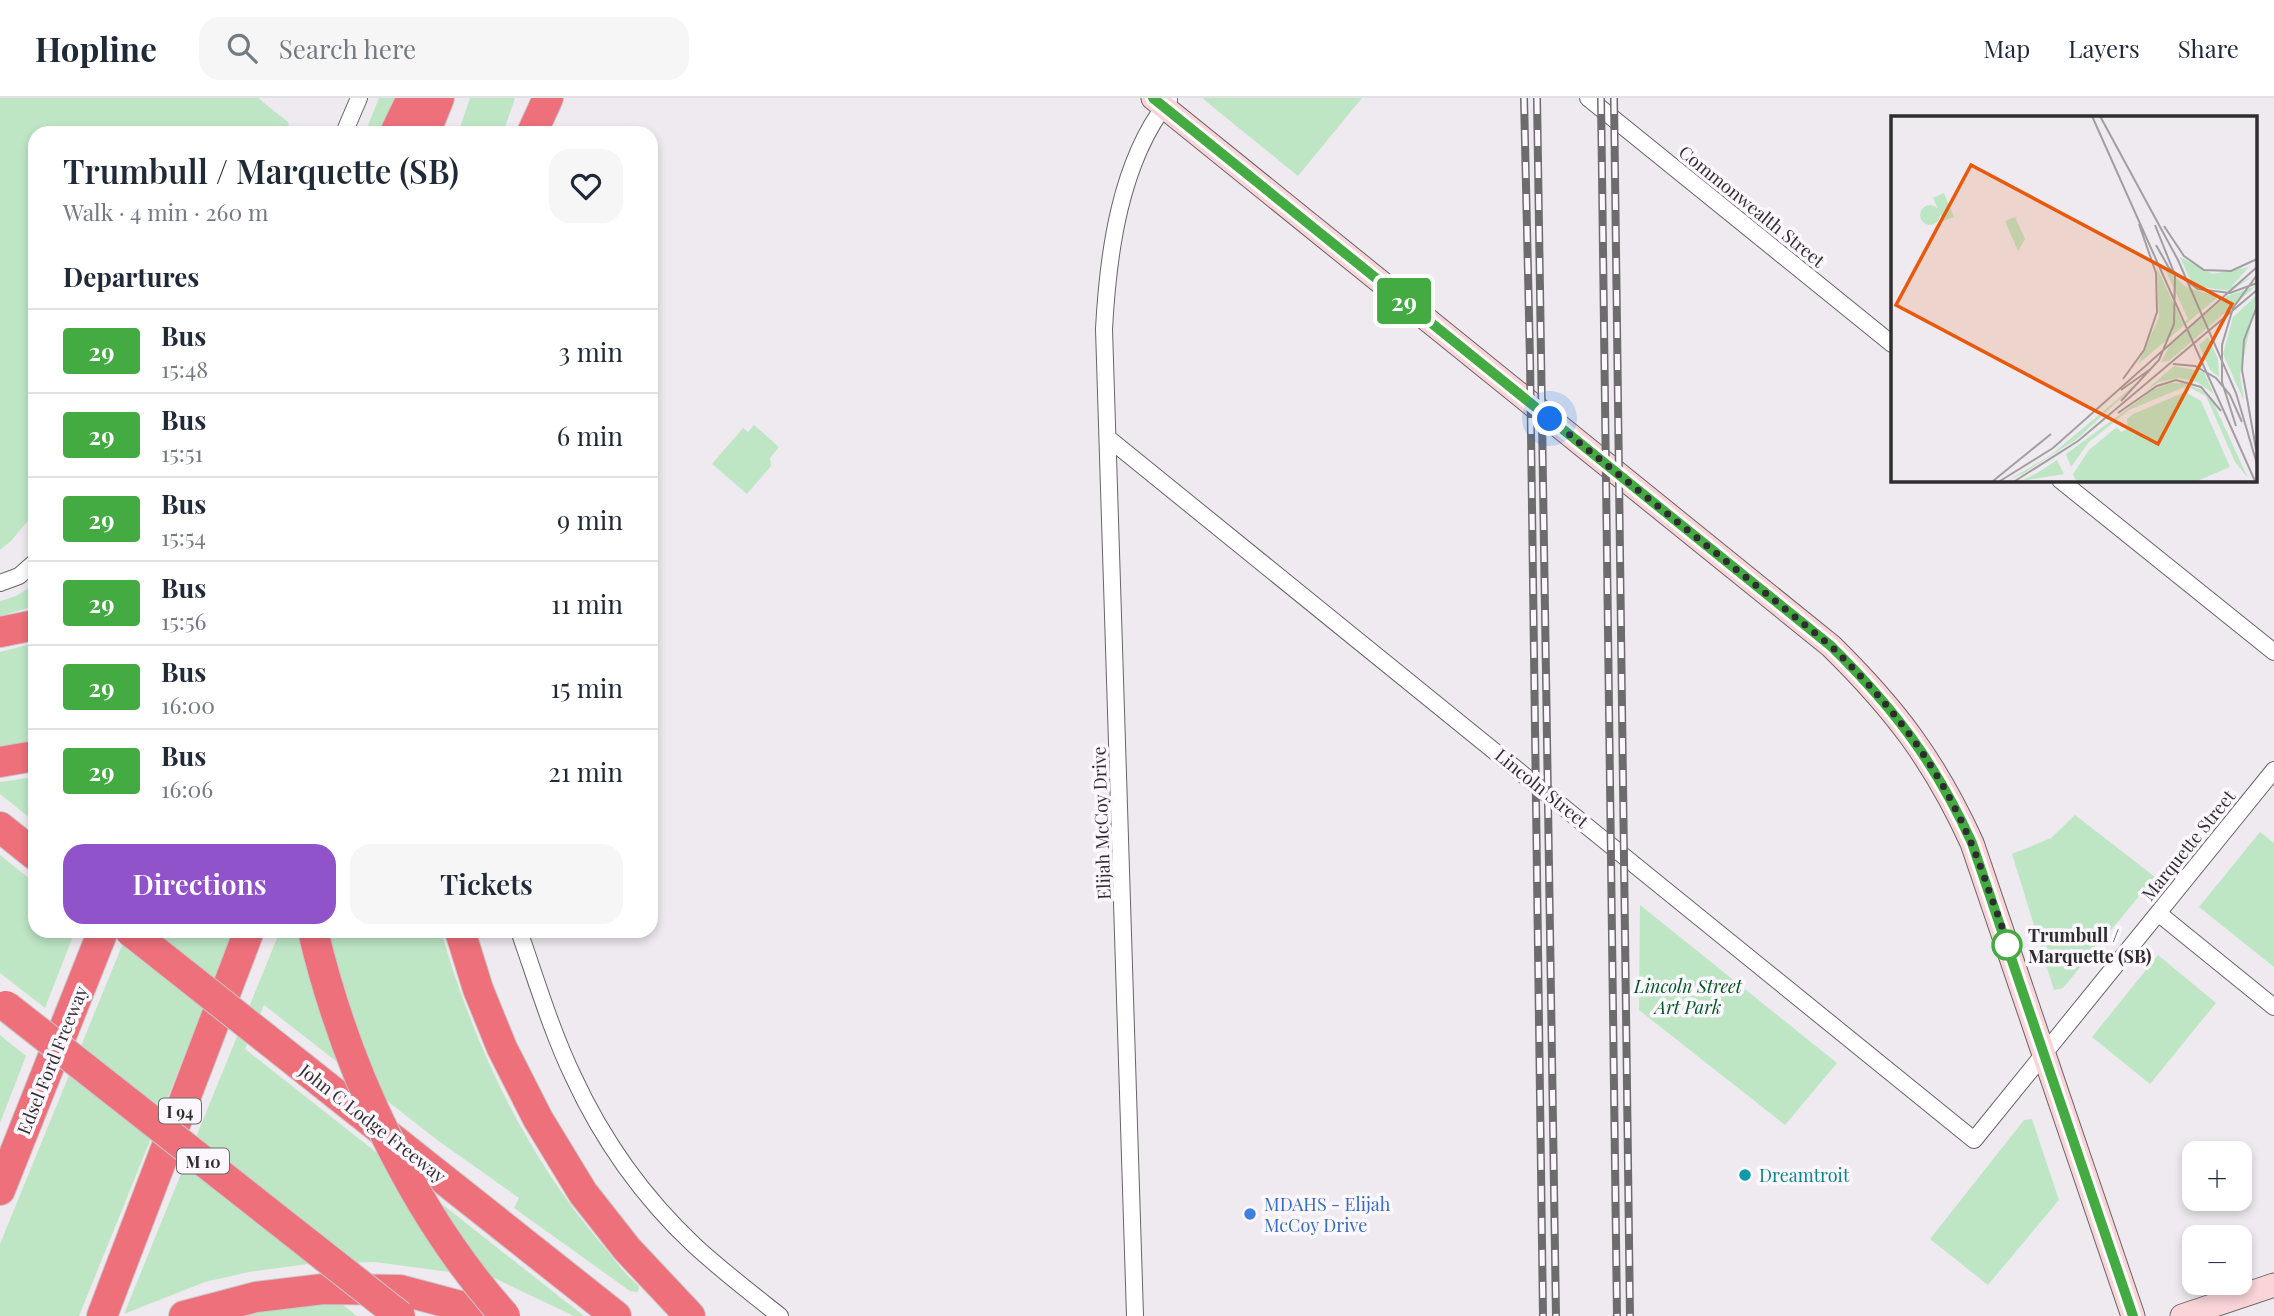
<!DOCTYPE html>
<meta charset="utf-8">
<style>
body{margin:0;font-family:"Playfair Display",serif;background:#f6f6f7;color:#1f2937;height:100vh;display:flex;flex-direction:column;font-size:26px;white-space:nowrap}
*{box-sizing:border-box;margin:0}
p{font-size:23px;color:#747a83}
.icon{flex:none;width:38px;height:38px;fill:none;stroke:currentColor;stroke-width:2;stroke-linecap:round;stroke-linejoin:round}
.map{position:relative;flex:1;overflow:hidden}
.sheet{position:absolute;left:28px;top:28px;width:630px;height:812px;display:flex;flex-direction:column;background:#fff;border-radius:21px;box-shadow:0 4px 10px #0003}
.sheet>*{flex:none}
.badge{padding:0 14px;border-radius:5px;font-size:24px;line-height:46px}
.tools{position:absolute;left:2182px;top:1043px;display:grid;gap:14px}
.tools a{display:grid;place-items:center;width:70px;height:70px;border-radius:14px;background:#fff;box-shadow:0 4px 10px #0003;font-size:35px}
.you{position:absolute;width:35px;height:35px;margin:-18px;border:5px solid #fff;border-radius:50%;background:#1a73e8;box-shadow:0 0 0 10px #1a73e833}
.map>.badge{position:absolute;translate:-50% -50%;box-shadow:0 0 0 4px #fff}
h2{padding:0 35px;font-size:26px;line-height:63px}
.round{display:grid;place-items:center;flex:none;width:74px;height:74px;border-radius:21px;background:#f6f6f7}
.summary{display:flex;align-items:center;justify-content:space-between;height:119px;padding:0 35px}
h1{font-size:33px;font-weight:600;line-height:52px}
.action{display:flex;gap:14px;margin-top:auto;padding:14px 35px}
.action a{flex:1;height:80px;border-radius:21px;background:#9153ca;color:#fff;font-size:28px;font-weight:600;line-height:80px;text-align:center}
.action a+a{background:#f6f6f7;color:#1f2937}
ul{padding:0;list-style:none}
li{display:flex;align-items:center;gap:21px;height:84px;padding:0 35px;border-top:2px solid #e0e1e3}
li div{flex:1}
li b{display:block;font-size:26px}
li em{font-style:normal}
li .badge{min-width:77px;font-weight:700;text-align:center}
header{display:flex;align-items:center;gap:42px;box-sizing:border-box;height:98px;padding:0 35px;background:#fff;border-bottom:2px solid #e0e1e3}
header strong{font-size:33px}
nav{display:flex;gap:38px;margin-inline-start:auto;font-size:24px}
.search{width:490px;height:63px;background:#f6f6f7;display:flex;align-items:center;gap:18px;box-sizing:border-box;padding:0 24px;border-radius:21px;color:#747a83;font-size:26px}
.map>svg:first-child{display:block}
.green{fill:#bee6c5}
.lines{fill:none;stroke-linecap:round;stroke-linejoin:round}
.street-casing{stroke:#686469;stroke-width:18}
.secondary-casing{stroke:#686469;stroke-width:25}
.highway-casing{stroke:#c9c8c9;stroke-width:32}
.street{stroke:#fff;stroke-width:16}
.secondary{stroke:#fad4d7;stroke-width:23}
.highway{stroke:#ed707b;stroke-width:30}
.rail-casing{stroke:#6d6b6e;stroke-width:8}
.rail{stroke:#fbf7fc;stroke-width:5;stroke-dasharray:16;stroke-linecap:butt}
.highway-bridge-casing{stroke:#c9c8c9;stroke-width:32;stroke-linecap:butt}
.highway-bridge{stroke:#ed707b;stroke-width:30}
.line-casing{stroke:#fff;stroke-width:16}
.line{stroke:#44aa42;stroke-width:10}
.walk{stroke:#2f2d2f;stroke-width:7;stroke-dasharray:0 12.6}
.stop-dot{fill:#fff;stroke:#44aa42;stroke-width:3.5}
.culture-dot{fill:#0f9aa8;stroke:#fbf7fc;stroke-width:2.5}
.shop-dot{fill:#3f7fe0;stroke:#fbf7fc;stroke-width:2.5}
.labels{text-anchor:middle;dominant-baseline:central;stroke-width:7;stroke-linejoin:round;paint-order:stroke}
.shield{fill:#fbf7fc;stroke:#6c6a6c;stroke-width:2}
.shield-label{font-size:16px;font-weight:bold;fill:#2f2d2f}
.street-label{font-size:18px;fill:#2f2d2f;stroke:#fbf7fc}
.stop-label{font-size:18px;font-weight:bold;fill:#2f2d2f;stroke:#fbf7fc;text-anchor:start}
.park-label{font-size:18px;font-style:italic;fill:#005725;stroke:#fbf7fc}
.culture-label{font-size:18px;fill:#0d838f;stroke:#fbf7fc;text-anchor:start}
.shop-label{font-size:18px;fill:#366cbe;stroke:#fbf7fc;text-anchor:start}
.inset-road{fill:none;stroke:#a29ea2;stroke-width:2}
.view{fill:#e8590c;fill-opacity:0.15;stroke:#e8590c;stroke-width:3.5}
.inset-edge{fill:none;stroke:#2f2d2f;stroke-width:3.5}
</style>
<header>
<strong>Hopline</strong>
<div class="search"><svg class="icon" aria-label="search" viewBox="0 0 24 24"><circle cx="10" cy="10" r="6"/><path d="M15 15l6 6"/></svg>Search here</div>
<nav><a>Map</a><a>Layers</a><a>Share</a></nav>
</header>
<div class="map">
<svg width="2274" height="1218" viewBox="0 0 2274 1218">
<rect width="100%" height="100%" fill="#eeeaef"/>
<path class="green" d="M0 0H258L288 24 290 35H35V414L12 442 0 452Z
M379 0H397L380 35H365Z
M470 0H515L503 35H458Z
M1202 0H1362L1298 78Z
M754 327 779 349 770 360 771 368 747 396 712 366 743 330 748 334Z
M35 486V508L0 518V503L16 498Z
M35 545V644L0 648V554Z
M35 679V724L0 696V684Z
M2075 717 2155 779 2063 890 2054 892 2012 756 2051 740Z
M2260 734 2274 745V869L2199 809Z
M0 757 35 785V833H75L45 910 0 875Z
M1640 807 1837 965 1785 1027 1639 912Z
M128 833H235L79 1218H0V1146Z
M280 833H441C473 945 524 1054 599 1143 612 1158 623 1175 638 1187L639 1191 637 1194 630 1193 514 1110 519 1100 440 1044 264 907 245 951 584 1218H574L494 1180 375 1164 308 1166 249 1174 205 1184 124 1216Z
M2158 857 2216 905 2150 986 2092 939Z
M0 937 26 958 0 1025Z
M2032 1021 2059 1102 1988 1187 1930 1141 2024 1022Z
M333 1199 357 1218H218Z"/>
<g class="lines">
<g class="street-casing">
<path id="street" d="M1588 0 1892 246
M344 35 359 0
M1108 340 1974 1042 2274 672
M2060 382 2274 554
M0 485 19 478 35 464
M2158 815 2274 909
M519 833C536 881 551 932 573 978 602 1041 644 1100 694 1147 721 1172 751 1195 780 1218
M1135 1218 1104 231C1108 155 1120 63 1169 2"/>
</g>
<g class="secondary-casing">
<path id="secondary" d="M1153 0 1831 548C1895 611 1934 662 1972 745L2133 1218
M2182 1218 2274 1187"/>
</g>
<g class="highway-casing">
<path id="highway" d="M395 35 412 0
M425 35 439 0
M532 35 548 0
M0 534 35 527
M0 664 35 658
M0 729 35 757
M460 833 478 891 502 950 538 1021 583 1095 627 1151 690 1218
M264 939 616 1218
M0 1092 103 833
M102 1218 249 833
M184 1218 256 1199 323 1191 400 1192 498 1218"/>
</g>
<use href="#street" class="street"/>
<use href="#secondary" class="secondary"/>
<use href="#highway" class="highway"/>
<g class="rail-casing">
<path id="rail" d="M1524 0 1530 262 1543 1218
M1537 0 1556 1218
M1601 0 1617 1218
M1614 0 1630 1218"/>
</g>
<use href="#rail" class="rail"/>
<g class="highway-bridge-casing">
<path id="highway-bridge" d="M130 833 264 939
M313 833C345 969 411 1113 505 1218
M6 908 400 1218"/>
</g>
<use href="#highway-bridge" class="highway-bridge"/>
</g>
<g class="lines">
<g class="line-casing">
<path id="line" d="M1153 0 1831 548C1893 609 1935 664 1972 745L2133 1218"/>
</g>
<use href="#line" class="line"/>
<path class="walk" d="M1550 321 1831 548C1907 622 1956 692 1989 793 1995 810 2005 834 2007 847"/>
</g>
<circle class="stop-dot" cx="2007" cy="847" r="14"/>
<circle class="culture-dot" cx="1745" cy="1077" r="7"/>
<circle class="shop-dot" cx="1250" cy="1116" r="7"/>
<g class="labels">
<g class="shield">
<rect x="159" y="1000.5" width="42" height="25" rx="5"/>
<rect x="177" y="1050.5" width="52" height="25" rx="5"/>
</g>
<g class="shield-label">
<text x="180" y="1013">I 94</text>
<text x="203" y="1063">M 10</text>
</g>
<g class="street-label">
<text transform="translate(1752 108) rotate(39)">Commonwealth Street</text>
<text transform="translate(1542 690) rotate(39)">Lincoln Street</text>
<text transform="translate(1101 725) rotate(-92)">Elijah McCoy Drive</text>
<text transform="translate(2188 747) rotate(-51)">Marquette Street</text>
<text transform="translate(52 962) rotate(-68)">Edsel Ford Freeway</text>
<text transform="translate(373 1025) rotate(38)">John C Lodge Freeway</text>
</g>
<g class="stop-label">
<text x="2028" y="837">Trumbull /<tspan x="2028" dy="21">Marquette (SB)</tspan></text>
</g>
<g class="park-label">
<text x="1688" y="888">Lincoln Street<tspan x="1688" dy="21">Art Park</tspan></text>
</g>
<g class="culture-label">
<text x="1759" y="1077">Dreamtroit</text>
</g>
<g class="shop-label">
<text x="1264" y="1106">MDAHS - Elijah<tspan x="1264" dy="21">McCoy Drive</tspan></text>
</g>
</g>
<g transform="translate(1891 18)">
<rect width="366" height="366" fill="#eeeaef"/>
<path d="M53 77 63 101 52 105 42 82ZM29 99a10 10 0 1 1 20 0a10 10 0 1 1-20 0ZM124 101 134 123 127 135 114 105ZM289 141 322 158 358 151 340 171 362 160 340 175 302 170ZM273 151 295 171 327 181 247 248 268 201 266 152 292 207 297 203ZM365 170 278 245 270 246 280 227 336 180ZM366 179 349 259 353 285 332 238 342 201ZM317 221 327 243 328 261 319 254 308 229ZM283 250 313 256 323 278 306 266 288 262 268 266 254 275ZM253 261 186 323 133 357 116 365 160 339ZM279 267H291L309 273 323 288 357 362 344 346 315 280 296 270 238 294 198 326 180 351 175 338 262 274ZM294 276 310 285 339 351 306 365H185L182 358 198 334 226 311 230 316 237 313 236 303 242 298ZM166 344 173 358 130 365 148 356Z" fill="#bee6c5"/>
<path class="inset-road" d="M201 0 364 365M209 0 287 144 345 277 366 348M273 110 293 140 313 154 340 155 366 143M265 129 278 152 307 173 339 177 366 167M282 248 304 250 325 262 339 279 351 306M232 263 253 234 266 196 265 157 248 108M230 274 261 252M230 285 268 244 283 208 284 159 264 109M227 297 266 270 285 264 310 271 330 295M345 310 331 266V229L342 192 366 159M365 333 351 254 353 224 366 190M102 365 160 318M109 365 162 332 366 151M124 365 187 325 366 174"/>
<path class="view" d="M80 49 341 188 267 328 5 189Z"/>
<rect width="366" height="366" class="inset-edge"/>
</g>
</svg>
<div class="tools">
<a>+</a>
<a>−</a>
</div>
<div class="you" style="left:1550px;top:321px"></div>
<b class="badge" style="left:1404px;top:203px;background:#44aa42;color:#fff">29</b>
<section class="sheet">
<div class="summary"><div><h1>Trumbull / Marquette (SB)</h1><p>Walk · 4 min · 260 m</p></div><a class="round"><svg class="icon" aria-label="heart" viewBox="0 0 24 24"><path d="M12 20l-8-8c-3-5 5-10 8-4 3-6 11-1 8 4z"/></svg></a></div>
<h2>Departures</h2>
<ul>
<li><span class="badge" style="background:#44aa42;color:#fff">29</span><div><b>Bus</b><p>15:48</p></div><em>3 min</em></li>
<li><span class="badge" style="background:#44aa42;color:#fff">29</span><div><b>Bus</b><p>15:51</p></div><em>6 min</em></li>
<li><span class="badge" style="background:#44aa42;color:#fff">29</span><div><b>Bus</b><p>15:54</p></div><em>9 min</em></li>
<li><span class="badge" style="background:#44aa42;color:#fff">29</span><div><b>Bus</b><p>15:56</p></div><em>11 min</em></li>
<li><span class="badge" style="background:#44aa42;color:#fff">29</span><div><b>Bus</b><p>16:00</p></div><em>15 min</em></li>
<li><span class="badge" style="background:#44aa42;color:#fff">29</span><div><b>Bus</b><p>16:06</p></div><em>21 min</em></li>
</ul>
<div class="action"><a>Directions</a><a>Tickets</a></div>
</section>
</div>
